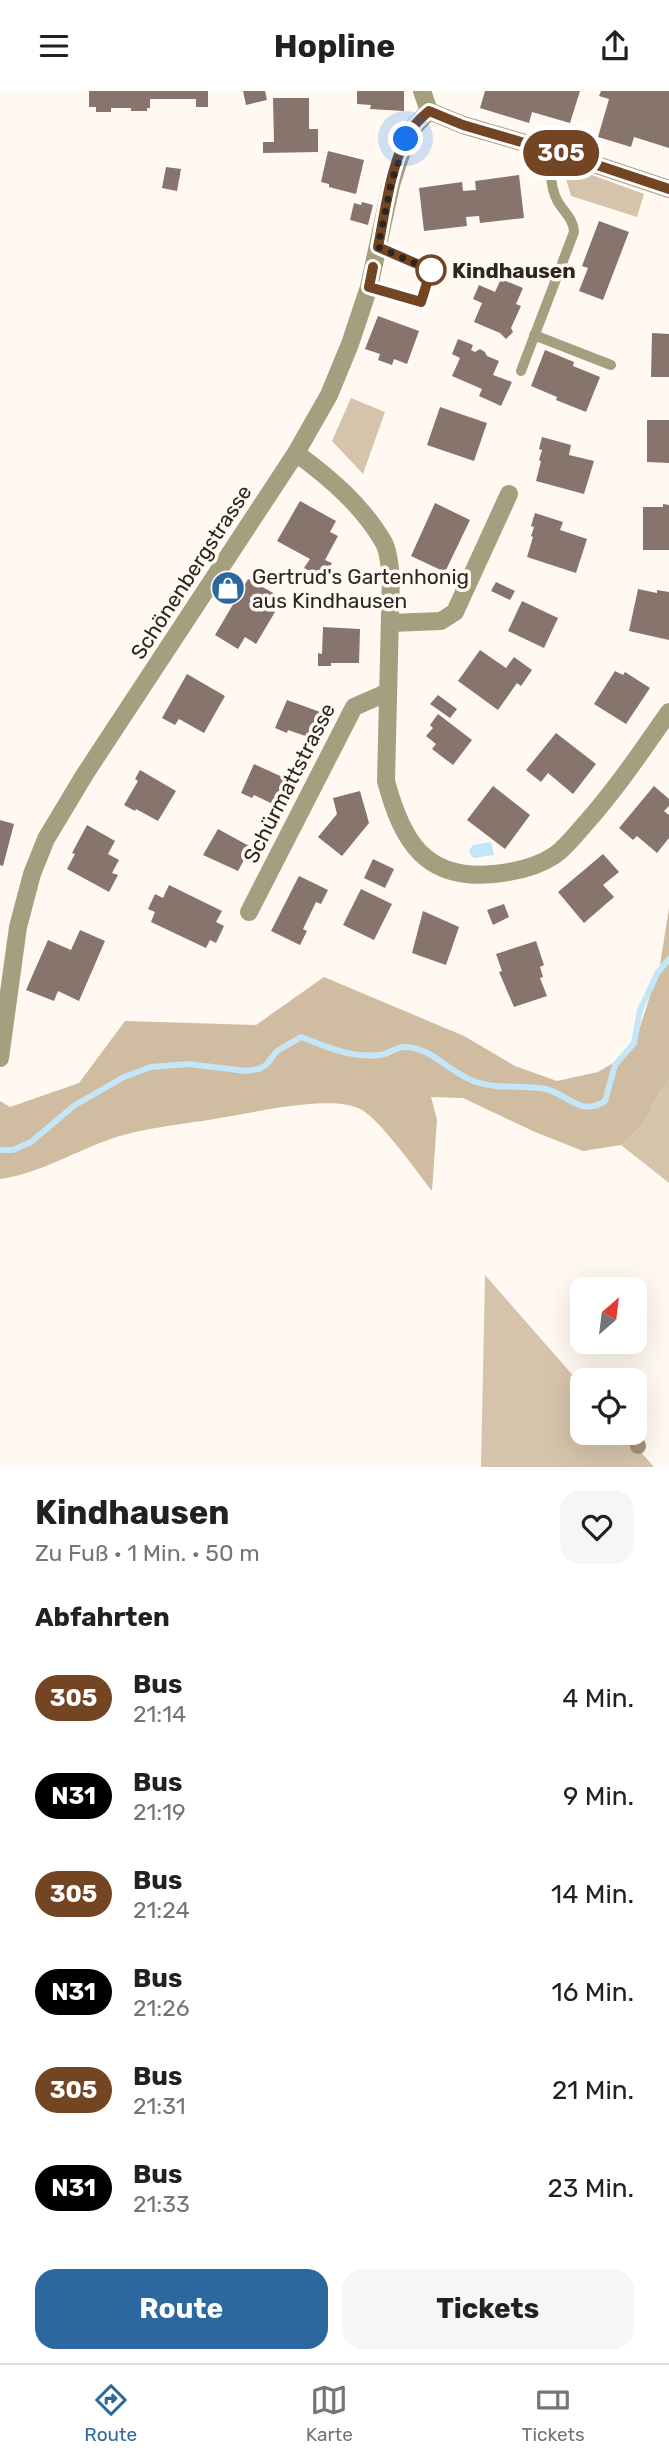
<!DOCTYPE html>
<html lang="de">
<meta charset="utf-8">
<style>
body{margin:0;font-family:Rubik,sans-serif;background:#f6f6f6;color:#202124;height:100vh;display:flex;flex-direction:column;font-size:26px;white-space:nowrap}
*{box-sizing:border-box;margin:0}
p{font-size:23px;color:#757577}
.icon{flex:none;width:38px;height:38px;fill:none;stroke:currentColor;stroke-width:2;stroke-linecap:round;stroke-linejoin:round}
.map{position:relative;height:1376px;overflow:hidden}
.side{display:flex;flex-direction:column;background:#fff;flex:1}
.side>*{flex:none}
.badge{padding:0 14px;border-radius:23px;font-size:24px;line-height:46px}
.needle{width:46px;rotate:28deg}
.tools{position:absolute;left:570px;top:1186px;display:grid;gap:14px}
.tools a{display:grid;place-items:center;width:77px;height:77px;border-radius:14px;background:#fff;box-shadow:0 7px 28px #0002;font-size:35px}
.you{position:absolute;width:35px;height:35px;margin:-18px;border:5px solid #fff;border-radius:50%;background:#1a73e8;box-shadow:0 0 0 10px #1a73e833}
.map>.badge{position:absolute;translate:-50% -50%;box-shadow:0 0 0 4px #fff}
h2{padding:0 35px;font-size:26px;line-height:63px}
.round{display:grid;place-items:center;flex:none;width:74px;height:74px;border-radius:21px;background:#f6f6f6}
.headline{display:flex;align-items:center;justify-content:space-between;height:119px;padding:0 35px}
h1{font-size:33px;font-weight:700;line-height:52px}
.button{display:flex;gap:14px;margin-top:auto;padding:14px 35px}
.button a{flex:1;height:80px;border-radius:21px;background:#2c679f;color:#fff;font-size:28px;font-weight:700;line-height:80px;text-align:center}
.button a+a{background:#f6f6f6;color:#202124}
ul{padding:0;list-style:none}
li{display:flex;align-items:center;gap:21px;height:98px;padding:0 35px}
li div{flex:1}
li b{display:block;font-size:26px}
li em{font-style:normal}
li .badge{min-width:77px;font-weight:700;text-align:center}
header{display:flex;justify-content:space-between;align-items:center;height:91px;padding:0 35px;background:#fff;font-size:32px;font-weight:700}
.menu{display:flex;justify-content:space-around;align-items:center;height:98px;border-top:2px solid #e0e0e0;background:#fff;font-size:19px;color:#757577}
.menu a{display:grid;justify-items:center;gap:4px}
.menu .on{color:#2c679f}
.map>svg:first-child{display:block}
.green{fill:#d5c3ab}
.forest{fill:#d0bca0}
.water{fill:#c3e7f8}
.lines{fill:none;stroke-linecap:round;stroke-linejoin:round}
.stream{stroke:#c3e7f8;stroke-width:6}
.building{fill:#87746c}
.service{stroke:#a49f7e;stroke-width:10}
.minor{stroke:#a49f7e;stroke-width:18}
.tree{fill:#a59274}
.line-casing{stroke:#fff;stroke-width:16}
.line{stroke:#734522;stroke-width:10}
.walk{stroke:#2b2620;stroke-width:7;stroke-dasharray:0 12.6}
.stop-dot{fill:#fff;stroke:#734522;stroke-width:3.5}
.labels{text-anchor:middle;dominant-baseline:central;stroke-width:7;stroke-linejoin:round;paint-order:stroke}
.stop-label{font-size:21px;font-weight:bold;fill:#2b2620;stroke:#fff9f2;text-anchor:start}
.street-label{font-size:21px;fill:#2b2620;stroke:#fff9f2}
.poi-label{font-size:21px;fill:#2b2620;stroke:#fff9f2;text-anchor:start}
</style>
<header><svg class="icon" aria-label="menu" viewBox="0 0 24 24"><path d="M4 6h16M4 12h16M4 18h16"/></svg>Hopline<svg class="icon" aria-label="share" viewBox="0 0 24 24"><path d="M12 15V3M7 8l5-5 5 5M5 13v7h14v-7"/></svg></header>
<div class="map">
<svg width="669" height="1376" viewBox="0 0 669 1376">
<rect width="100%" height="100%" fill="#fff9f2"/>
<path class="green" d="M570 76 644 103 637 126 571 105 566 88Z
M351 307 385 321 363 383 332 350Z
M669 989V1092L621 1054 643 1034 661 999Z
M485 1184 583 1296V1342H624L654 1376H481Z"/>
<path class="forest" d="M669 817V989L661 999 643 1034 621 1054 583 1060 535 1041 463 1007 431 1006 437 1029 432 1100C416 1080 382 1031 362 1019 332 1002 254 1022 220 1027 181 1034 142 1036 105 1050 70 1063 37 1083 0 1088V1010L10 1016 79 992 125 930 256 934 324 886 464 945 515 975 557 990 598 981 625 965 639 939 660 874Z"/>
<path class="water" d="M491 751 494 764 475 767 471 765 469 759 473 754Z"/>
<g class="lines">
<path class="stream" d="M0 1059H13L31 1051 75 1014 124 986 151 976 188 973 246 980 259 978 266 974 277 960 301 946C327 956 350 967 379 964 387 964 396 956 404 956 433 956 450 983 476 991 500 999 524 993 546 998 569 1004 581 1026 605 1010L615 974 634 952 640 919 658 881 669 868"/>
</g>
<path class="building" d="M89 0H208V16H196V8H150V17H147V20H131V17H111V21H96V16H89Z
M243 0H265L267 9 246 14Z
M357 0H404V20L370 18 371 14 357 13Z
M485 0H580L570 32 532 21 529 32 480 17Z
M601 0H669V57L634 46 631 56 598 46 609 8 599 5Z
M273 7H309V38H318V61L263 62V51H274Z
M328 60 364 69 356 103 329 96V93L321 91Z
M166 76 181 78 177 100 162 97Z
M519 84 524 127 480 132 479 125 466 126 467 135 424 140 419 97 462 91 463 100 476 99 475 90Z
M362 111 373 114 368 134 350 129 354 112 361 114Z
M599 130 629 141 603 209 579 200 588 177 582 175Z
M501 188 523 197 516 213 521 215 511 237 513 241 506 248 500 242 474 231 482 212 473 208 479 194 495 201Z
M378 225 419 240 407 273 394 268 392 274 378 269 380 263 365 258Z
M652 242 669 243V286H651Z
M458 248 473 254 471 259 475 261 480 258 485 261 487 265 499 270 493 284 512 291 501 315 479 305 482 298 452 285 460 267 452 263Z
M545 259 574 271 573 275 600 286 586 321 556 309 557 306 531 295Z
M440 316 487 332 474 370 427 354Z
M647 329H669V372L647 371Z
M542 346 571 354 569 364 594 370 584 403 536 390 541 370 539 369 542 359 539 358Z
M300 410 336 430 330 441 338 445 325 469 332 472 324 487 304 477 310 468 277 450Z
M435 412 470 429 445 481 411 465Z
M663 413 669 414V459H643V416H663Z
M535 422 563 431 560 439 587 448 576 482 527 466 533 446 531 445 534 436 531 435Z
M248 488 275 503 267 517 275 521 256 553 245 546 238 558 215 544Z
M496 491 515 500 510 509 491 500Z
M638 498 657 502V499L669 501V549L629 540Z
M522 510 558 527 544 557 508 540Z
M323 536 360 538 359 572H331V575H318V562L322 563Z
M480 559 506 577 514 566 532 579 521 595 517 592 498 619 458 590Z
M615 580 623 584 625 581 650 597 626 633 594 613Z
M187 583 225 605 204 642 179 628 175 634 162 627Z
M438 604 457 618 450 627 430 613Z
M287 609 323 622 314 648 288 639 287 642 275 637Z
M438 623 472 649 453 674 432 658 436 653 426 645 433 637 430 634Z
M556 642 596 673 573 703 548 682 541 691 526 679Z
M254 673 289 689 277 715 254 704 252 707 241 702Z
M140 679 176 700 158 730 136 718 135 720 124 714 138 690 135 688Z
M493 695 530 724 505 758 467 729Z
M654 695 669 708V715L664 720 669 724V747L657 762 637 745 633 749 619 737Z
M360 700 369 732 342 765 318 746 337 723 333 707Z
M0 729 14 733 3 775 0 774Z
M87 734 115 750 108 763 119 769 112 782 118 784 109 801 67 778 75 763 72 762Z
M218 738 251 756 238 780 203 764Z
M603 763 619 781 603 794 614 806 584 832 558 801Z
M373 768 394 778 385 797 364 787Z
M299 785 328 799 321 813 316 811 303 838 307 840 300 854 271 840Z
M169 794 222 820 216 831 224 835 216 852 210 849 206 857 151 831 155 821 148 818 155 803 163 807Z
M361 798 392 813 374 849 343 834Z
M504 813 509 826 493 834 487 819Z
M423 820 459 836 446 874 412 862Z
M80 839 105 850 79 910 58 900 54 910 26 899 48 849 71 859Z
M536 850 544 874 540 876 543 886 540 887 547 905 514 916 499 881 502 880 496 863Z"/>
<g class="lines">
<path class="service" d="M369 196 421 211 431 179 378 156
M534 244 611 274
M521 280 574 141C574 129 564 121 558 111 549 95 550 77 553 60"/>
<path class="minor" d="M422 0 429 20
M429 20 463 34 573 66 669 98
M296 362C330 387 363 415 384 452 389 461 389 474 391 484L386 690C402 750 425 790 494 783 516 781 537 776 555 764 566 756 576 743 585 733 616 698 642 660 669 621
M391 532 441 530 455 521 509 403
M249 821 354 616 386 602
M0 967 18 836 32 783 46 748 85 683 296 362 329 304 350 253 369 196 391 94 400 66 411 39 429 20"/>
</g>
<circle class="tree" cx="638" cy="1355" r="8"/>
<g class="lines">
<g class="line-casing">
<path id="line" d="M373 176 369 196 421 211 431 179 378 156C385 121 391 70 410 40 415 33 422 26 429 20L463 34 573 66 669 98"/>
</g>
<use href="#line" class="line"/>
<path class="walk" d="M406 48 391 93 378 156 431 179"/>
</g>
<defs>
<g id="shop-disc" transform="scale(1.75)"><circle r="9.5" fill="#2c679f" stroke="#fff9f2"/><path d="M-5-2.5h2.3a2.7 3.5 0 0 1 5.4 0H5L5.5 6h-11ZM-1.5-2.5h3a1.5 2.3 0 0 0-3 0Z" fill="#fff"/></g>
</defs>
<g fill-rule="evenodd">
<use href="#shop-disc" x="228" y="497"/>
</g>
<circle class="stop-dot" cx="431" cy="179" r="14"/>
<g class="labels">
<g class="stop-label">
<text x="452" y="179">Kindhausen</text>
</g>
<g class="street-label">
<text transform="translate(191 481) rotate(-57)">Schönenbergstrasse</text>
<text transform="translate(289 692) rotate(-63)">Schürmattstrasse</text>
</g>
<g class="poi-label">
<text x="252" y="485">Gertrud's Gartenhonig<tspan x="252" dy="24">aus Kindhausen</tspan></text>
</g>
</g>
</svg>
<div class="tools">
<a><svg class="needle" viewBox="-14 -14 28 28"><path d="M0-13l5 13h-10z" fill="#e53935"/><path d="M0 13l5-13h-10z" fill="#757577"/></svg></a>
<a><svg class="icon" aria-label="locate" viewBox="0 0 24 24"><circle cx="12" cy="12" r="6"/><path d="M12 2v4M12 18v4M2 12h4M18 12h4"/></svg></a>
</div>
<div class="you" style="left:406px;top:48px"></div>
<b class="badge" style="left:561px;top:62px;background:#734522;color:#fff">305</b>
</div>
<section class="side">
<div class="headline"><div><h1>Kindhausen</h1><p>Zu Fuß · 1 Min. · 50 m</p></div><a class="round"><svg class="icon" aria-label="heart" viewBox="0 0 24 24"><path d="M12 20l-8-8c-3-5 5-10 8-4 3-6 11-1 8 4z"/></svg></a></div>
<h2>Abfahrten</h2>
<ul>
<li><span class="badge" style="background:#734522;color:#fff">305</span><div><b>Bus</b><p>21:14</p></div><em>4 Min.</em></li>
<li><span class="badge" style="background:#000;color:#fff">N31</span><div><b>Bus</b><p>21:19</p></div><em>9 Min.</em></li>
<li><span class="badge" style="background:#734522;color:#fff">305</span><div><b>Bus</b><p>21:24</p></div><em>14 Min.</em></li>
<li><span class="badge" style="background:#000;color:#fff">N31</span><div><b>Bus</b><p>21:26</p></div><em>16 Min.</em></li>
<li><span class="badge" style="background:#734522;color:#fff">305</span><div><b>Bus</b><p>21:31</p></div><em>21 Min.</em></li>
<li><span class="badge" style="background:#000;color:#fff">N31</span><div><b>Bus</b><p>21:33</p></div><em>23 Min.</em></li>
</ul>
<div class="button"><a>Route</a><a>Tickets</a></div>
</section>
<nav class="menu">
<a class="on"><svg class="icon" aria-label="directions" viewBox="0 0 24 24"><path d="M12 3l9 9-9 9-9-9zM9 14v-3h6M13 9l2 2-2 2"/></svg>Route</a>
<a><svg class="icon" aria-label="map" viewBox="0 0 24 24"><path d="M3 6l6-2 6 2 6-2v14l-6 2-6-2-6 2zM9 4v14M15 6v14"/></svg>Karte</a>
<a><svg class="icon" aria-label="tickets" viewBox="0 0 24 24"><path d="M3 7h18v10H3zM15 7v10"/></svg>Tickets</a>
</nav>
